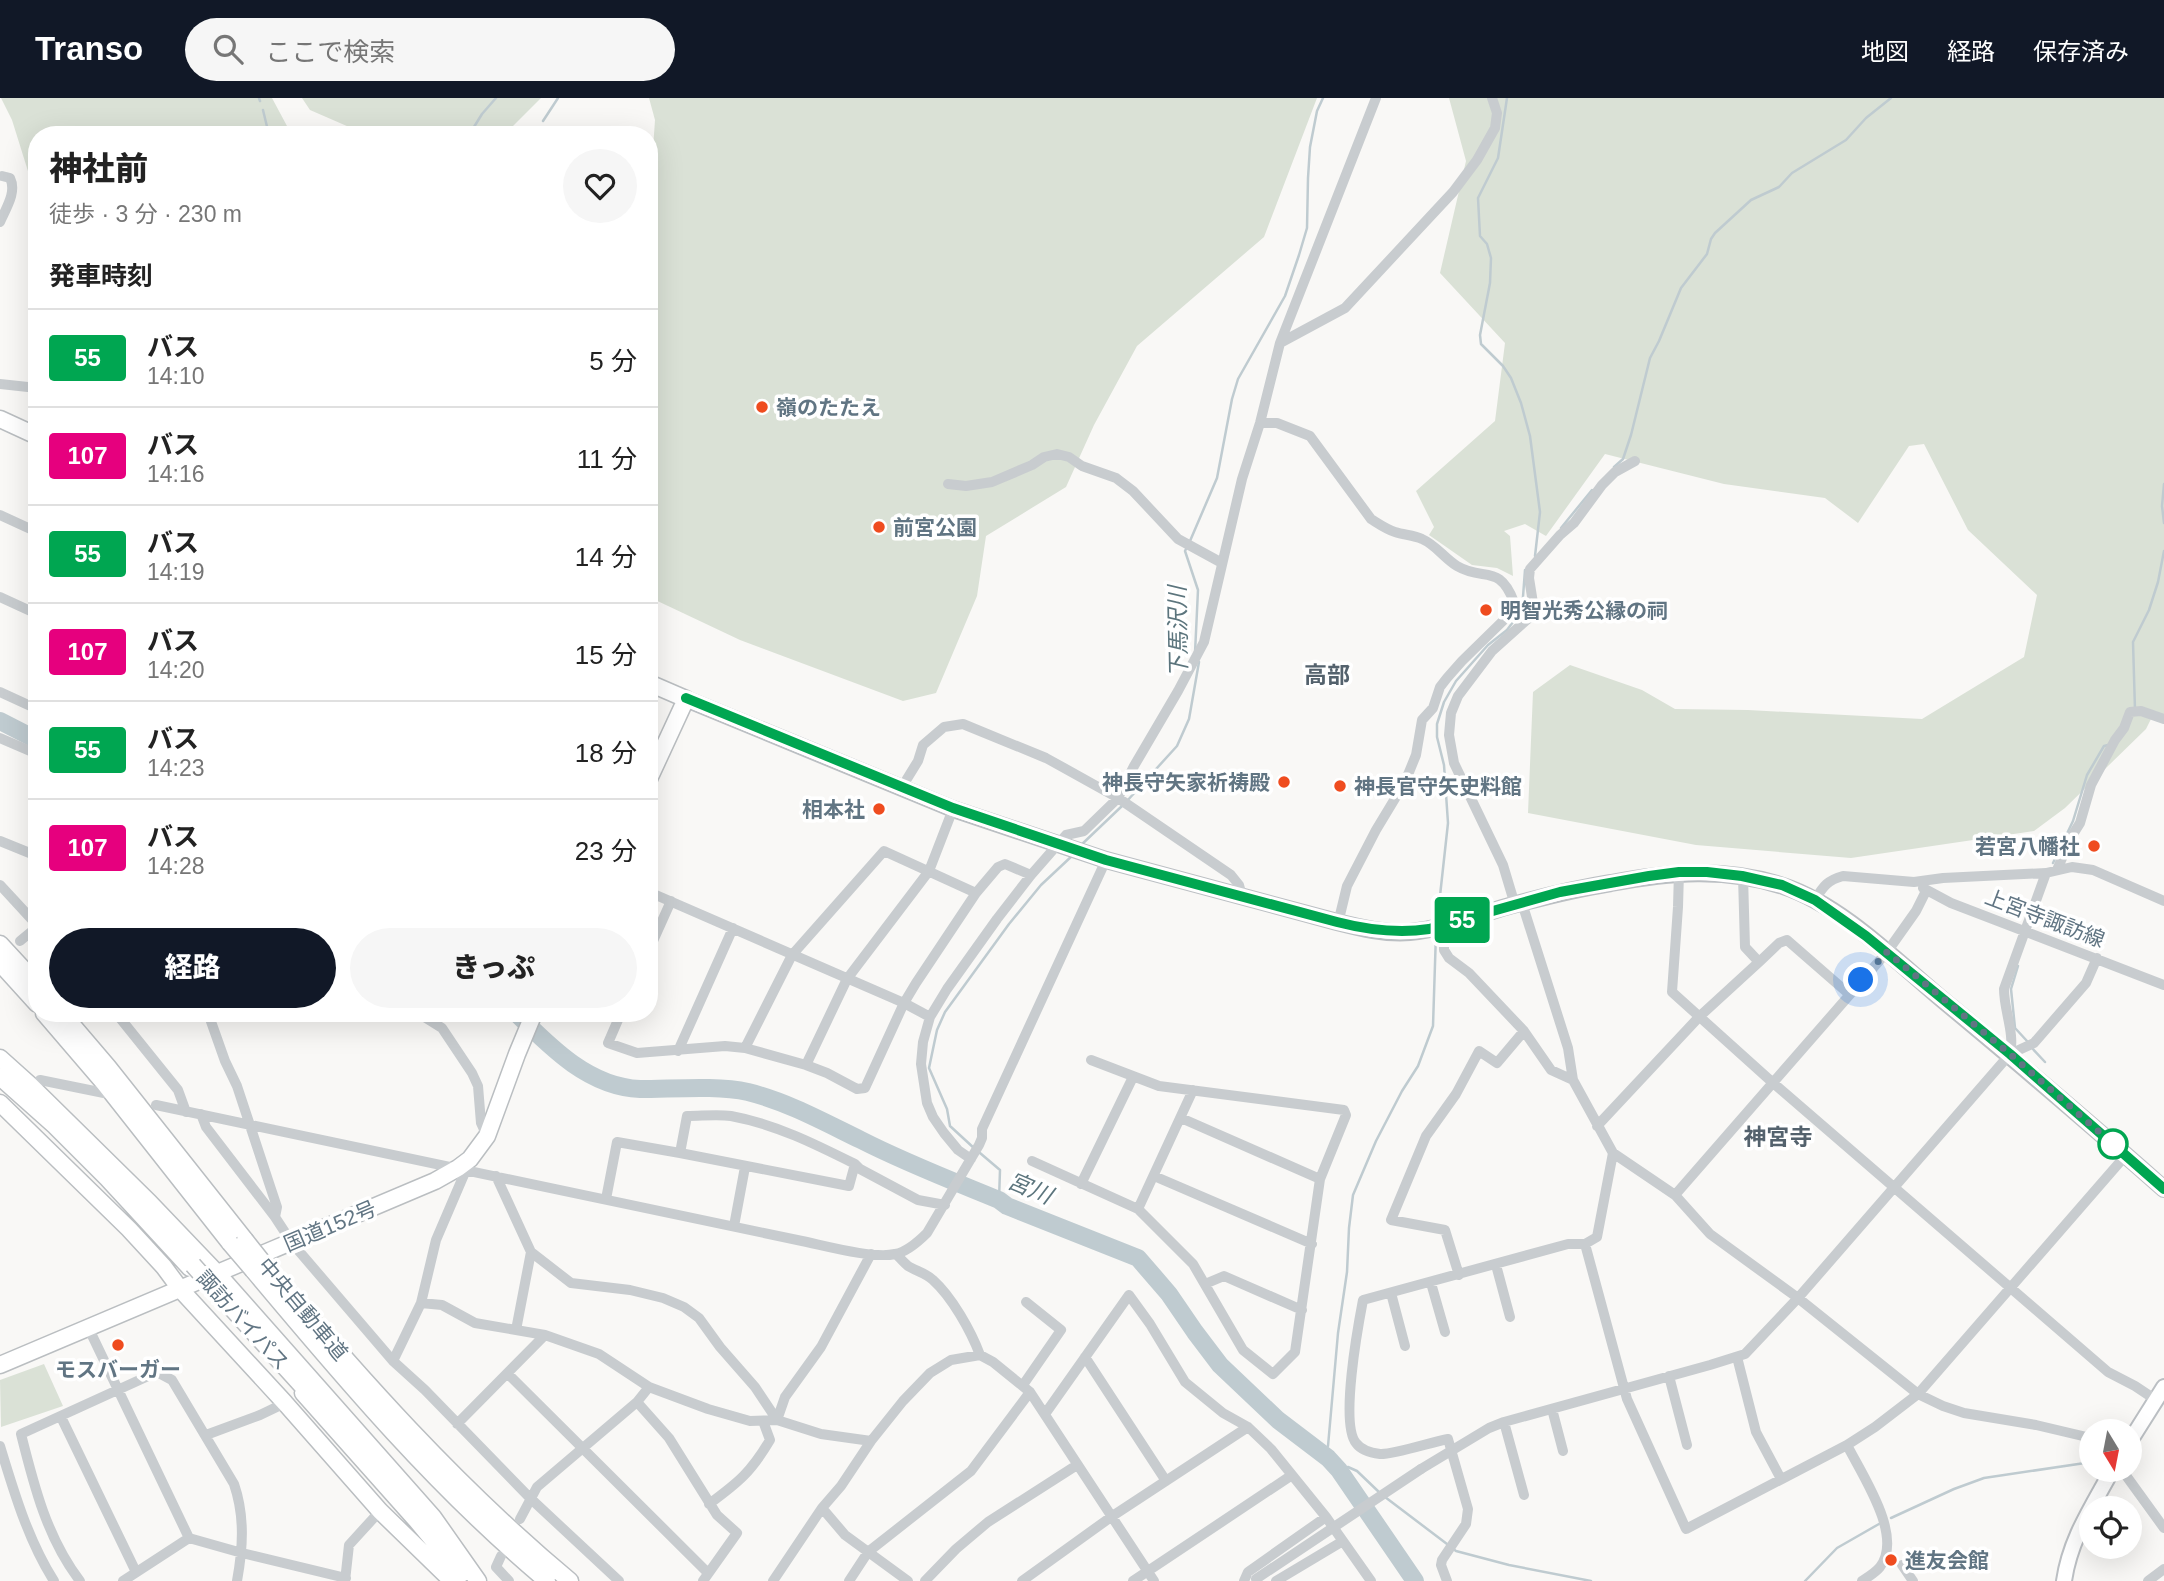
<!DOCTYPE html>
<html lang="ja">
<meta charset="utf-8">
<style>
body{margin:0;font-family:Helvetica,"Noto Sans JP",sans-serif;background:#f6f6f6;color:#222;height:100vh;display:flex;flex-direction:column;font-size:26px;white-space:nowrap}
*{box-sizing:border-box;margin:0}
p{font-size:23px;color:#767676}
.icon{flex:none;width:38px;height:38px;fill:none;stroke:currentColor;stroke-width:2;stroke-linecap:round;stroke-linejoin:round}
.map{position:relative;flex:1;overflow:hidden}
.side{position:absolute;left:28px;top:28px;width:630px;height:896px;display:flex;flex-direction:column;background:#fff;border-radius:28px;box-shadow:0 7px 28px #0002}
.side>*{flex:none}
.badge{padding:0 14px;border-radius:5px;font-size:24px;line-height:46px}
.needle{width:46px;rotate:170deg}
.tools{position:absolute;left:2079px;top:1321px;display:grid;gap:14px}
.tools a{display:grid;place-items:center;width:63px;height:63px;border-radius:50%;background:#fff;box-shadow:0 7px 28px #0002;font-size:35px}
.you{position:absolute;width:35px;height:35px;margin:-18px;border:5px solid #fff;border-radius:50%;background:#1a73e8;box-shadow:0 0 0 10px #1a73e833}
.map>.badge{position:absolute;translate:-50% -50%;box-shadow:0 0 0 4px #fff}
h2{padding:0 21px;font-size:26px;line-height:63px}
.round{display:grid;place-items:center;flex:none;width:74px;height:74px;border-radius:37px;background:#f6f6f6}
.summary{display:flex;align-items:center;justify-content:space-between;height:119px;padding:0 21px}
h1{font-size:33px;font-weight:800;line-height:52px}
.cta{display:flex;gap:14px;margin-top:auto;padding:14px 21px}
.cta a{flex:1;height:80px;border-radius:42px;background:#111827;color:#fff;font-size:28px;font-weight:800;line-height:80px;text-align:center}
.cta a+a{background:#f6f6f6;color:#222}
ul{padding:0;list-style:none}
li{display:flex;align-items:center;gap:21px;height:98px;padding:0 21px;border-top:2px solid #e0e0e0}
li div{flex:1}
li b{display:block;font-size:26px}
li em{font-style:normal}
li .badge{min-width:77px;font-weight:700;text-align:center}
header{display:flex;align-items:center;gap:42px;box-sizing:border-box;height:98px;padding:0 35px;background:#111827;color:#fff}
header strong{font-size:33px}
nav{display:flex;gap:38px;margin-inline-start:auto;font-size:24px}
.search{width:490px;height:63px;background:#f6f6f6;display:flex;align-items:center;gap:18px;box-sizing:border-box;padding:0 24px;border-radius:38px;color:#767676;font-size:26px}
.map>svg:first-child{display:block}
.green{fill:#dae1d6}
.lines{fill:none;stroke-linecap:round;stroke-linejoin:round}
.stream{stroke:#bfcbd0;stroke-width:2.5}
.river{stroke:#bfcbd0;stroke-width:18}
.major-casing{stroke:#bbbfc3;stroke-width:18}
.highway-casing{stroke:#babec1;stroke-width:19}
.minor{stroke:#c8cccf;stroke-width:10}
.major{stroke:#fff;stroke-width:14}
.highway{stroke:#fff;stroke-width:16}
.highway-bridge-casing{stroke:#babec1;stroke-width:19;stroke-linecap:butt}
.minor-bridge{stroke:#c8cccf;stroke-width:10}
.highway-bridge{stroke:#fff;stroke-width:16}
.line-casing{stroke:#fff;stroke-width:16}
.line{stroke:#00a651;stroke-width:10}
.walk{stroke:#617583;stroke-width:7;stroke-dasharray:0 12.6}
.poi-dot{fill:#ef4c1f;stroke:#fff;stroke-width:2.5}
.stop-dot{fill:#fff;stroke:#00a651;stroke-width:3.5}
.labels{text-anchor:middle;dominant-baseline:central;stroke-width:7;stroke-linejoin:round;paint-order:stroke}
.poi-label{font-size:21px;font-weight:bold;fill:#617583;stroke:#fff;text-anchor:start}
.street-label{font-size:21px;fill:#617583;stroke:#fff}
.water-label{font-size:23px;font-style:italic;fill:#5c757d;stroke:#fff}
.neighbourhood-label{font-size:23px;font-weight:bold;fill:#54626d;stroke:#fff}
</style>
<header>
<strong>Transo</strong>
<div class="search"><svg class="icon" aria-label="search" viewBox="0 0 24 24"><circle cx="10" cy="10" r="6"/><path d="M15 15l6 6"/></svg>ここで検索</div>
<nav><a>地図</a><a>経路</a><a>保存済み</a></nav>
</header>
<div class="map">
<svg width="2164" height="1483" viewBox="0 0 2164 1483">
<rect width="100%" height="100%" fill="#f9f8f6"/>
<path class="green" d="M1 0H272L287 28 289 37H37V102L12 22Z
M302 0H541L504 37H360L356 32 310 12Z
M649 0H1317L1264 139 1137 248 1094 327 1066 389 986 438 977 498 936 595 903 603 740 542 649 499V108L655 22Z
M1449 0H2164V617L2155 613 2146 631 2065 710 2034 733 1851 760 1696 747 1528 715 1533 594 1570 567 1642 592 1675 611 1748 612 1922 621 2024 559 2037 497 1968 432 1924 346 1909 348 1858 425 1825 400 1724 386 1605 356 1546 438 1525 426 1504 433 1510 438 1513 478 1497 470 1472 467 1429 437 1434 429 1416 393 1495 323 1505 245 1440 175 1466 63Z
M44 1266 63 1308 1 1329 0 1282Z"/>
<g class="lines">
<path class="stream" d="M259 0 260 3
M1507 0 1498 60 1478 100 1480 138 1487 146 1491 160 1490 185 1480 237 1481 246 1503 268 1511 280 1521 305 1530 338 1540 414 1535 458
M263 12 269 37
M543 23 558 0
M469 37 482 16 496 0
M537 37 538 31
M1614 369 1623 361 1631 337 1650 260 1659 243 1681 190 1707 156 1711 141 1715 135 1751 102 1779 89 1792 75 1846 42 1866 20 1891 0
M2164 386 2162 408 2164 425
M1561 430 1592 392
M1190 443 1217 380 1232 301 1238 281 1285 198 1299 157 1307 130 1308 80 1310 49 1317 13 1323 0
M1187 449 1185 453 1198 492 1195 555
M2135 612 2133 544 2149 512 2158 484 2164 453
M1127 703 1177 648 1189 621 1199 564
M1079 749 1122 708
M2053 765 2073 723 2087 677 2104 648 2108 647
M1437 825 1448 725 1444 667 1437 639V626L1444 604 1456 583 1488 547 1507 532 1522 512 1525 472
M2018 868 2011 891 2015 930 2027 943
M2031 949 2045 964
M975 1051 950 1028 947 1011 929 970 937 932 945 914 1009 826 1041 787 1073 757
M980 1055 1000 1072 999 1102
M1322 1355 1328 1348 1338 1235 1347 1174 1349 1130 1353 1097 1376 1043 1402 993 1418 968 1433 928 1436 835
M1339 1372 1348 1369 1357 1373 1380 1395
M1385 1399 1447 1446
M1891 1420 1954 1391 1984 1380 2085 1365
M1452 1450 1456 1453 1509 1467 1591 1483
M1805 1483 1837 1450 1879 1426"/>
<path class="river" d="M0 623 37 642
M516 915C550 949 589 989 640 991 673 991 717 987 748 994 788 1004 824 1024 861 1042 906 1065 953 1083 999 1102L1007 1108 1138 1160 1169 1196 1195 1234 1220 1267 1278 1322 1328 1360 1339 1372 1415 1483"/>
<g class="major-casing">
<path id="major" d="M686 601 953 711 1106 762 1337 824C1361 830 1385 836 1410 834 1441 831 1472 819 1502 810 1538 800 1574 791 1611 785 1669 774 1726 769 1783 788 1844 808 1901 868 1950 908 2022 968 2094 1029 2164 1091
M2130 1343 2164 1289
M2064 1483C2070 1441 2092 1409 2112 1372"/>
</g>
<g class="highway-casing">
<path id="highway" d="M0 321 37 338
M649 585 686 601 649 681
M0 846 37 886
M0 865 37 906
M44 915 104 985 230 1145
M62 915 108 969 245 1142
M0 960 29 986 150 1105 217 1175 433 1419 478 1483
M0 979 55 1028 107 1080 190 1170
M0 1005 129 1131 164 1169 181 1192 285 1305 380 1413 452 1483
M264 1166C359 1279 456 1388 570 1483
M253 1172C345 1282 437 1391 547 1483
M217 1194 312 1299
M0 1267 435 1083 458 1070 470 1061 487 1038 517 956 534 915
M303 1295 416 1422 461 1476"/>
</g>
<path class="minor" d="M0 124C6 110 17 94 10 80L2 78
M1280 245 1345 210 1453 94 1477 62 1495 30 1497 15 1492 0
M0 286 37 290
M1260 325H1277L1310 338 1371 421C1379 426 1386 431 1395 434 1404 437 1414 437 1422 441 1436 447 1444 460 1457 468 1484 484 1499 465 1514 504L1509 517 1462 563 1447 580 1440 589 1433 610 1422 622 1416 657 1405 684 1376 732 1347 788 1340 817 1337 824
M948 386 966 388 992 384 1032 367 1044 359 1057 356 1069 359 1082 368 1116 380 1133 393 1178 441 1222 465
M0 417 37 434
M0 499 37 516
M0 594 37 611
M0 640 37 656
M902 689 918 663 923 647 944 629 963 626 1046 660 1118 700 1231 777 1239 787 1242 798
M0 743 37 758
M2057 772 2070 741 2080 725 2091 687 2115 642 2124 630 2130 614 2141 613 2164 621
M1679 774 1678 809 1672 894 1772 984 2108 1274 2135 1288 2156 1302
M0 787 37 827
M1923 790 1951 805 2164 887
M649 794 904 905 930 919
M1815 802C1823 788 1828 782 1843 778L1914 784 1943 780 2046 775 2072 769 2093 772 2164 803
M1522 805 1568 950 1573 982 1613 1055 1675 1097 1710 1136 1798 1200 1918 1296 1943 1308 1964 1315 2036 1327 2091 1340
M1515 807 1503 767 1454 665 1449 637 1451 615 1458 598 1492 553 1530 519 1533 505 1529 480 1530 471 1560 437 1574 425 1602 387 1615 374 1635 363
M1444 827V852L1449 860 1469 875 1524 933 1551 972 1573 982
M20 843 37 829
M649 852 671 803
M1759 864 1779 845 1787 842 1849 896
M116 915 178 992 186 1014
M208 915 225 963 237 988 271 1091 277 1109 275 1119
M418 915 442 930 472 975 478 988 481 1025 487 1038
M621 915 608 945 637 955 725 948 745 950 806 967 827 975 857 991 865 990 904 905 916 885 976 795 998 769 1005 766 1031 777
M745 950 792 857 884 753 976 795
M678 953 733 830
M2010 956C2015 935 2004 913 2004 891L2046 775
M806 967 847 881 929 773 953 711
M40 982 104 995
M156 1007 802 1143C826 1148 873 1161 895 1156 907 1154 919 1143 927 1135L979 1047 982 1040V1031L1106 762
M201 1016 206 1029 275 1119 292 1145 393 1263 425 1292 530 1400 619 1483
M1181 1020 1320 1081
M1597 1028 1699 919 1759 864 1745 849 1743 778
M680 1055 849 1088 855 1066
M971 1061 958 1052 944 1035 933 1019 927 1005 921 966 923 944 930 919 947 891 997 821 1031 777 1066 737 1084 733 1118 700 1134 668 1178 593 1204 544 1242 381 1260 325 1280 245 1376 0
M1032 1063 1138 1111 1193 1166 1243 1252 1273 1276 1295 1254 1320 1081 1346 1017 1344 1012 1159 988 1091 962
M496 1078 531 1154 571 1185 630 1192 663 1200 684 1209 699 1220 720 1249 755 1289 777 1322
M1154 1078 1312 1146
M1081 1086 1133 979
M1675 1097 1887 854 1916 813 1926 793
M606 1101 617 1044 680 1055 687 1018C702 1018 717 1016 731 1018 775 1026 815 1046 855 1066L860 1071 918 1102 945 1107
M1138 1111 1193 992
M734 1128 745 1069
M1585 1146 1627 1301 1686 1431 1847 1347 1875 1329 1918 1296 2126 1057
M896 1156C900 1160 904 1165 908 1168 916 1173 926 1175 933 1182 952 1199 971 1233 980 1257
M1496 1167 1510 1219
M1459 1177 1445 1132 1391 1122 1426 1038 1456 996 1479 953 1497 965 1524 933
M1431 1185 1445 1234
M1205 1186 1224 1178 1302 1212
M1391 1195 1405 1248
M421 1205 442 1207 475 1225 545 1237 599 1256 649 1289 708 1311 750 1323 777 1322 821 1336 871 1343
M89 1231 189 1440 242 1455 346 1480
M516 1232 531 1154
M1085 1259 1166 1383
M1737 1259 1756 1334 1781 1381
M393 1263 421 1205 436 1142 466 1072
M508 1276 708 1475
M1669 1278 1687 1347
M1023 1287 1061 1232 1026 1204
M637 1304 669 1340 717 1417 737 1435 703 1483
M1552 1311 1563 1353
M1045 1316 1129 1197 1150 1226 1185 1284 1223 1315 1248 1329 1271 1351 1326 1419 1371 1483
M61 1319 136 1474
M777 1322 785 1299 821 1249 871 1156
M1504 1324 1524 1397
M457 1326 545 1237
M206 1337 260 1317 285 1305
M1847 1347C1862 1377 1904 1438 1880 1469 1875 1475 1868 1479 1862 1483
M0 1348C14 1394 28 1442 54 1483
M1421 1371 1489 1330 1504 1324 1710 1267 1745 1256 1798 1200 2010 956 2034 945 2086 885 2097 860
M2122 1372 2164 1430
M709 1406C739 1384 751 1374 770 1342L763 1323
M822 1410 845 1437 908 1483
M520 1421 537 1389 637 1304 649 1289
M501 1458 496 1469 509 1483
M1902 1467 1913 1483
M80 1483C47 1440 34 1388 21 1336L157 1274 172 1282 234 1386C245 1418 243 1450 237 1483
M123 1483 189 1440
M345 1483 349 1447 380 1413
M773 1483 822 1410 841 1388 871 1343 903 1303 930 1275 951 1262 980 1257 993 1264 1030 1294 1154 1483
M849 1483 868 1454 971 1373 1030 1294
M925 1483 956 1451 988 1424 1077 1367
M1022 1483 1111 1419 1248 1329
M1133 1483 1292 1377
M1244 1483 1248 1474 1326 1419
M1276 1483 1343 1443
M1447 1483 1441 1467 1442 1462 1466 1426 1468 1411 1448 1341C1432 1344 1392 1357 1380 1356 1372 1355 1361 1352 1356 1345 1340 1326 1358 1228 1363 1202L1568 1146H1585L1597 1139 1613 1055
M2148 1483 2164 1471"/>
<use href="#major" class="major"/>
<use href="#highway" class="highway"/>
<g class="highway-bridge-casing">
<path id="highway-bridge" d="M245 1142 264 1166
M230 1145 253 1172
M193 1167 217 1194"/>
</g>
<path class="minor-bridge" d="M1256 1481 1421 1371"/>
<use href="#highway-bridge" class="highway-bridge"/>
</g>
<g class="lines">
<g class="line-casing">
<path id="line" d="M686 600 953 710 1106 762 1337 824C1368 832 1397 836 1429 831L1560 794 1649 778 1679 774H1707L1742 778 1782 787 1815 802 1866 838 2010 956 2164 1091"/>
</g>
<use href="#line" class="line"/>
<path class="walk" d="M1861 882 1887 854 2010 956 2113 1046"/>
</g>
<g class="poi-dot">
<circle cx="762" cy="309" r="7"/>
<circle cx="879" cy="429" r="7"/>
<circle cx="1486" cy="512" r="7"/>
<circle cx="1284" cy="684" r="7"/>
<circle cx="1340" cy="688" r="7"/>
<circle cx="879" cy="711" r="7"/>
<circle cx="2094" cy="748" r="7"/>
<circle cx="118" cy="1247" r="7"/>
<circle cx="1891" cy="1462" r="7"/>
</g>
<circle class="stop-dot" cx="2113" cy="1046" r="14"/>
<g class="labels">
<g class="poi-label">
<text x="776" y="309">嶺のたたえ</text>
<text x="893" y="429">前宮公園</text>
<text x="1500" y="512">明智光秀公縁の祠</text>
<text x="1270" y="684" text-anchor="end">神長守矢家祈祷殿</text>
<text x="1354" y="688">神長官守矢史料館</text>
<text x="865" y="711" text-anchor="end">相本社</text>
<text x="2080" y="748" text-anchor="end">若宮八幡社</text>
<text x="118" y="1271" text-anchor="middle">モスバーガー</text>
<text x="1905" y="1462">進友会館</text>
</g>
<g class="street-label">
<text transform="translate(2045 820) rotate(21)">上宮寺諏訪線</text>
<text transform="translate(330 1128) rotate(-23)">国道152号</text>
<text transform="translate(303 1211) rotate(50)">中央自動車道</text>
<text transform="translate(243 1222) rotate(48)">諏訪バイパス</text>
</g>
<g class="water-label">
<text transform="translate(1178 534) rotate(-91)">下馬沢川</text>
<text transform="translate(1030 1090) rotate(23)">宮川</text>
</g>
<g class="neighbourhood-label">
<text x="1327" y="577">高部</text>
<text x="1778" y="1039">神宮寺</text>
</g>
</g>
</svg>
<div class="tools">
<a><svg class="needle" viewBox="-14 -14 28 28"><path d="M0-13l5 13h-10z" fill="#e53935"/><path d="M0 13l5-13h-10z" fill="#767676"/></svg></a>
<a><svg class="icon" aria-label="locate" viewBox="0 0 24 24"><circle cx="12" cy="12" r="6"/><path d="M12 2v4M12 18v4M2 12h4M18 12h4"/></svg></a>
</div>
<div class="you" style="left:1861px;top:882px"></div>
<b class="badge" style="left:1462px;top:822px;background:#00a651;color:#fff">55</b>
<section class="side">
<div class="summary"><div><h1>神社前</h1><p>徒歩 · 3 分 · 230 m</p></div><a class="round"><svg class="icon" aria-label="heart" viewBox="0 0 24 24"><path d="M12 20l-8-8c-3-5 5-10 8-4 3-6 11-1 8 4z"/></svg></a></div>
<h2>発車時刻</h2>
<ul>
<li><span class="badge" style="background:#00a651;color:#fff">55</span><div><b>バス</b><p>14:10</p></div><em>5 分</em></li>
<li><span class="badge" style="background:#e6007e;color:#fff">107</span><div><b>バス</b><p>14:16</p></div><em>11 分</em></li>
<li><span class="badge" style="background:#00a651;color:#fff">55</span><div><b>バス</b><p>14:19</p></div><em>14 分</em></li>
<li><span class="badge" style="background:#e6007e;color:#fff">107</span><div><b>バス</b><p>14:20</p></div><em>15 分</em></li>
<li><span class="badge" style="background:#00a651;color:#fff">55</span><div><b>バス</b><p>14:23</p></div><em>18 分</em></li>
<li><span class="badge" style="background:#e6007e;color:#fff">107</span><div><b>バス</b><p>14:28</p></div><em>23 分</em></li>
</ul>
<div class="cta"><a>経路</a><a>きっぷ</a></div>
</section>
</div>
